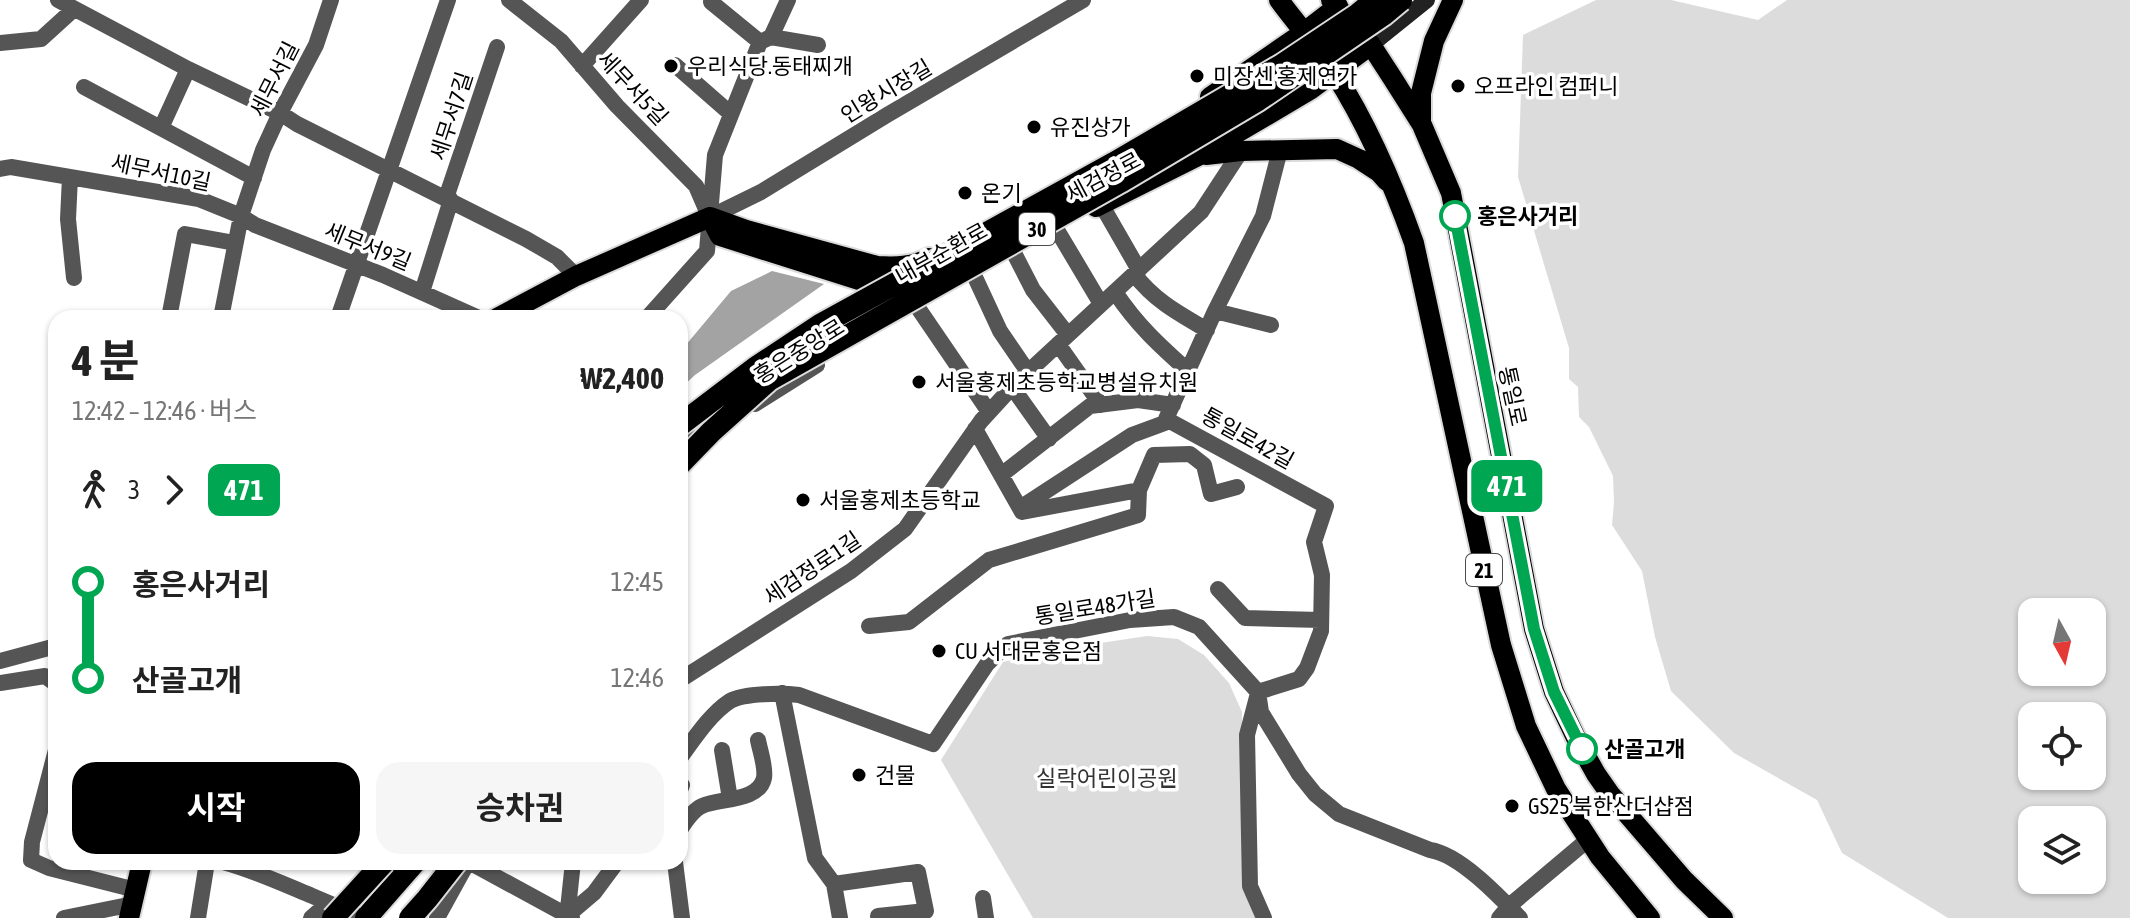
<!DOCTYPE html>
<html lang="ko">
<meta charset="utf-8">
<style>
body{margin:0;font-family:"Asap Condensed","Noto Sans KR",sans-serif;background:#f6f6f6;color:#222;height:100vh;display:flex;flex-direction:column;font-size:30px;white-space:nowrap}
*{box-sizing:border-box;margin:0}
p{font-size:26px;color:#767676}
.icon{flex:none;width:44px;height:44px;fill:none;stroke:currentColor;stroke-width:2;stroke-linecap:round;stroke-linejoin:round}
.map{position:relative;flex:1;overflow:hidden}
.details{position:absolute;left:48px;top:310px;width:640px;height:560px;display:flex;flex-direction:column;background:#fff;border-radius:24px;box-shadow:0 2px 6px #0004}
.details>*{flex:none}
.badge{padding:0 16px;border-radius:12px;font-size:28px;line-height:52px}
.needle{width:52px;rotate:172deg}
.buttons{position:absolute;left:2018px;top:598px;display:grid;gap:16px}
.buttons a{display:grid;place-items:center;width:88px;height:88px;border-radius:16px;background:#fff;box-shadow:0 2px 6px #0004;font-size:40px}
.map>.badge{position:absolute;translate:-50% -50%;box-shadow:0 0 0 4px #fff}
.legs{display:flex;align-items:center;gap:12px;height:88px;padding:0 24px;font-size:26px}
.legs p{margin-inline-start:auto}
.summary{display:flex;align-items:center;justify-content:space-between;height:136px;padding:0 24px}
h1{font-size:44px;font-weight:700;line-height:60px}
.action{display:flex;gap:16px;margin-top:auto;padding:16px 24px}
.action a{flex:1;height:92px;border-radius:24px;background:#000;color:#fff;font-size:32px;font-weight:700;line-height:92px;text-align:center}
.action a+a{background:#f6f6f6;color:#222}
ul{padding:0 24px;list-style:none}
li{display:flex;align-items:center;gap:28px;height:96px;font-size:30px}
li i{display:grid;place-items:center;width:12px;height:100%;margin:0 10px;background:currentColor}
li i::after{content:'';width:20px;height:20px;margin:-10px;border:6px solid;border-radius:50%;background:#fff}
li p{margin-inline-start:auto}
li:first-child i{background:linear-gradient(#0000 50%,currentColor 0)}
li:last-child i{background:linear-gradient(currentColor 50%,#0000 0)}
.map>svg:first-child{display:block}
.green{fill:#dcdcdc;fill-rule:evenodd}
.water{fill:#a3a3a3}
.lines{fill:none;stroke-linecap:round;stroke-linejoin:round}
.primary-casing{stroke:#dbdbdb;stroke-width:24}
.trunk-casing{stroke:#dbdbdb;stroke-width:26}
.minor{stroke:#555;stroke-width:16}
.tertiary{stroke:#555;stroke-width:16}
.secondary{stroke:#222;stroke-width:16}
.primary{stroke:#000;stroke-width:20}
.trunk{stroke:#000;stroke-width:22}
.trunk-bridge-casing{stroke:#dbdbdb;stroke-width:26;stroke-linecap:butt}
.trunk-bridge{stroke:#000;stroke-width:22}
.line-1-casing{stroke:#fff;stroke-width:18}
.line-1{stroke:#00a651;stroke-width:12}
.poi-dot{fill:#000;stroke:#fff;stroke-width:3}
.stop-1-dot{fill:#fff;stroke:#00a651;stroke-width:4}
.labels{text-anchor:middle;dominant-baseline:central;stroke-width:7;stroke-linejoin:round;paint-order:stroke}
.shield{fill:#fff;stroke:#4c4c4c;stroke-width:2}
.shield-label{font-size:20px;font-weight:bold;fill:#000}
.poi-label{font-size:22px;fill:#000;stroke:#fff;text-anchor:start}
.street-label{font-size:22px;fill:#000;stroke:#fff}
.stop-label{font-size:22px;font-weight:bold;fill:#000;stroke:#fff;text-anchor:start}
.park-label{font-size:22px;fill:#333;stroke:#fff}
</style>
<div class="map">
<svg width="2130" height="918" viewBox="0 0 2130 918">
<rect width="100%" height="100%" fill="#fff"/>
<path class="green" d="M1596 0H1671L1758 20 1787 0H2130V918H1948L1842 853 1817 800 1734 753 1671 691 1655 637 1642 571 1612 525 1614 502 1613 476 1589 427 1579 417 1578 387 1569 379V348L1518 177 1523 35ZM2032 612H2092V672H2032ZM2032 716H2092V776H2032ZM2032 820H2092V880H2032Z
M1147 636 1178 639 1204 655 1229 683 1242 712 1241 796 1260 918H1033L941 760 1003 662 1048 651Z"/>
<path class="water" d="M772 271 824 284 695 375 680 389V352L731 291Z"/>
<g class="lines">
<g class="primary-casing">
<path id="primary" d="M1279 0C1297 25 1319 48 1335 74 1369 127 1393 184 1414 243L1501 645 1526 726 1556 789 1600 857 1650 918
M1331 0 1371 45 1393 79 1422 125 1451 193 1534 629 1554 692 1576 738 1596 774 1610 794 1684 880 1723 918
M1210 97 1303 33 1338 6
M1421 121V93L1434 41 1453 0
M1206 155 1241 151 1337 149 1359 159 1379 172 1387 181
M1096 207 1198 156 1310 90 1371 45
M710 217 720 236 862 281 900 287
M497 318 576 276 710 217 746 230 877 266C896 267 912 267 929 258
M129 918 142 862"/>
</g>
<g class="trunk-casing">
<path id="trunk" d="M366 918 415 862"/>
</g>
<path class="minor" d="M58 0 188 69 280 113 297 124 526 239 557 257 576 276
M509 0 561 41 617 106 696 186 709 216
M711 2 760 42
M771 37 818 45
M0 43 41 39 74 9
M675 65 731 114
M582 66 641 0
M84 87 254 178
M161 128 188 69
M0 169 11 167 199 199 241 216 255 225 383 275 479 318
M70 177 68 219 74 278
M446 198 497 47
M1101 204 1139 270
M1057 230 1101 304
M1014 253 1033 290 1068 335
M1134 274C1155 301 1178 313 1207 330
M974 275 1000 331 1028 372
M422 292 451 200
M1115 292C1137 325 1159 345 1188 371
M916 305 989 412
M1215 311 1271 325
M169 318 185 234 235 243
M221 318 241 216 263 150 280 113 316 45 331 0
M338 318 448 0
M647 318 707 251 715 155 760 42 771 37 788 0
M1058 344 1101 405
M1012 387 1049 439
M975 429 1022 512 1139 490
M1001 475 1090 406 1138 400 1173 405
M1020 508 1132 435 1170 421
M1218 589 1245 618 1321 620
M869 626 909 622 989 560 1138 515 1139 490 1154 455 1190 454 1204 465 1211 494 1237 487
M0 661 56 646
M680 680 851 571 905 529 981 421 1014 385 1201 212 1241 151
M0 683 45 676 56 684
M1258 692 1299 679 1307 668 1321 631 1322 575 1314 542 1326 506 1166 419 1215 311 1263 216 1280 150
M782 693 815 858 834 884
M1257 697 1247 735 1250 886 1264 918
M56 750 32 842 31 860 49 868 136 890
M722 750 730 799
M680 758C694 739 710 714 730 701 744 693 783 693 799 695L933 744 987 664 1008 644 1130 620 1174 617 1199 627 1258 692 1261 712 1299 774 1315 794 1339 814 1430 850C1459 854 1499 896 1520 918
M680 790 682 785
M680 830C685 822 693 810 702 806 719 798 759 802 764 778 766 767 760 751 758 740
M223 862C253 870 281 883 310 895 328 903 345 909 362 918
M469 862 572 918
M675 862 682 918
M983 898 986 918
M568 915 594 893 617 862
M64 918 133 904
M198 918 207 862
M311 918 328 903
M437 918 468 862
M567 918 573 862
M840 918 834 884 918 872 926 911 878 916
M1499 918 1509 906 1584 843"/>
<path class="tertiary" d="M710 217 761 192 887 115 1083 0
M755 404 817 365
M680 442 705 417"/>
<path class="secondary" d="M1371 45 1427 0"/>
<use href="#primary" class="primary"/>
<use href="#trunk" class="trunk"/>
<g class="trunk-bridge-casing">
<path id="trunk-bridge" d="M680 425 755 368 820 325 1114 163 1282 65 1357 15 1375 0
M680 464 711 432 769 380 1120 182 1258 100 1383 15 1401 0
M333 918 384 862
M410 918 427 899 456 862"/>
</g>
<use href="#trunk-bridge" class="trunk-bridge"/>
</g>
<g class="lines">
<g class="line-1-casing">
<path id="line-1" d="M1455 216 1534 629 1554 692 1582 749"/>
</g>
<use href="#line-1" class="line-1"/>
</g>
<g class="poi-dot">
<circle cx="671" cy="66" r="8"/>
<circle cx="1197" cy="76" r="8"/>
<circle cx="1458" cy="86" r="8"/>
<circle cx="1034" cy="127" r="8"/>
<circle cx="965" cy="193" r="8"/>
<circle cx="919" cy="382" r="8"/>
<circle cx="803" cy="500" r="8"/>
<circle cx="939" cy="651" r="8"/>
<circle cx="859" cy="775" r="8"/>
<circle cx="1512" cy="806" r="8"/>
</g>
<g class="stop-1-dot">
<circle cx="1455" cy="216" r="14"/>
<circle cx="1582" cy="749" r="14"/>
</g>
<g class="labels">
<g class="shield">
<rect x="1019" y="213" width="36" height="32" rx="6"/>
<rect x="1466" y="554" width="36" height="32" rx="6"/>
</g>
<g class="shield-label">
<text x="1037" y="229">30</text>
<text x="1484" y="570">21</text>
</g>
<g class="poi-label">
<text x="687" y="66">우리식당.동태찌개</text>
<text x="1213" y="76">미장센 홍제연가</text>
<text x="1474" y="86">오프라인 컴퍼니</text>
<text x="1050" y="127">유진상가</text>
<text x="981" y="193">온기</text>
<text x="935" y="382">서울홍제초등학교병설유치원</text>
<text x="819" y="500">서울홍제초등학교</text>
<text x="955" y="651">CU 서대문홍은점</text>
<text x="875" y="775">건물</text>
<text x="1528" y="806">GS25 북한산더샵점</text>
</g>
<g class="street-label">
<text transform="translate(274 79) rotate(-63)">세무서길</text>
<text transform="translate(633 88) rotate(47)">세무서5길</text>
<text transform="translate(886 91) rotate(-31)">인왕시장길</text>
<text transform="translate(451 116) rotate(-72)">세무서7길</text>
<text transform="translate(161 172) rotate(12)">세무서10길</text>
<text transform="translate(1103 177) rotate(-28)">세검정로</text>
<text transform="translate(368 246) rotate(22)">세무서9길</text>
<text transform="translate(941 253) rotate(-29)">내부순환로</text>
<text transform="translate(799 351) rotate(-32)">홍은중앙로</text>
<text transform="translate(1513 396) rotate(78)">통일로</text>
<text transform="translate(1248 438) rotate(29)">통일로42길</text>
<text transform="translate(812 568) rotate(-34)">세검정로1길</text>
<text transform="translate(1095 607) rotate(-9)">통일로48가길</text>
</g>
<g class="stop-label">
<text x="1477" y="216">홍은사거리</text>
<text x="1604" y="749">산골고개</text>
</g>
<g class="park-label">
<text x="1107" y="778">실락어린이공원</text>
</g>
</g>
</svg>
<div class="buttons">
<a><svg class="needle" viewBox="-14 -14 28 28"><path d="M0-13l5 13h-10z" fill="#e53935"/><path d="M0 13l5-13h-10z" fill="#767676"/></svg></a>
<a><svg class="icon" aria-label="locate" viewBox="0 0 24 24"><circle cx="12" cy="12" r="6"/><path d="M12 2v4M12 18v4M2 12h4M18 12h4"/></svg></a>
<a><svg class="icon" aria-label="layers" viewBox="0 0 24 24"><path d="M12 4l9 5-9 5-9-5zM3 14l9 5 9-5"/></svg></a>
</div>
<b class="badge" style="left:1507px;top:486px;background:#00a651;color:#fff">471</b>
<section class="details">
<div class="summary"><div><h1>4 분</h1><p>12:42 – 12:46 · 버스</p></div><b>₩2,400</b></div>
<div class="legs"><svg class="icon" aria-label="walk" viewBox="0 0 24 24"><circle cx="13" cy="4" r="2"/><path d="M13 8l-2 6 4 7M11 14l-3 7M7 12l3-4h3l4 4"/></svg>3<svg class="icon" aria-label="forward" viewBox="0 0 24 24"><path d="M9 5l7 7-7 7"/></svg><b class="badge" style="background:#00a651;color:#fff">471</b></div>
<ul>
<li><i style="color:#00a651"></i><b>홍은사거리</b><p>12:45</p></li>
<li><i style="color:#00a651"></i><b>산골고개</b><p>12:46</p></li>
</ul>
<div class="action"><a>시작</a><a>승차권</a></div>
</section>
</div>
